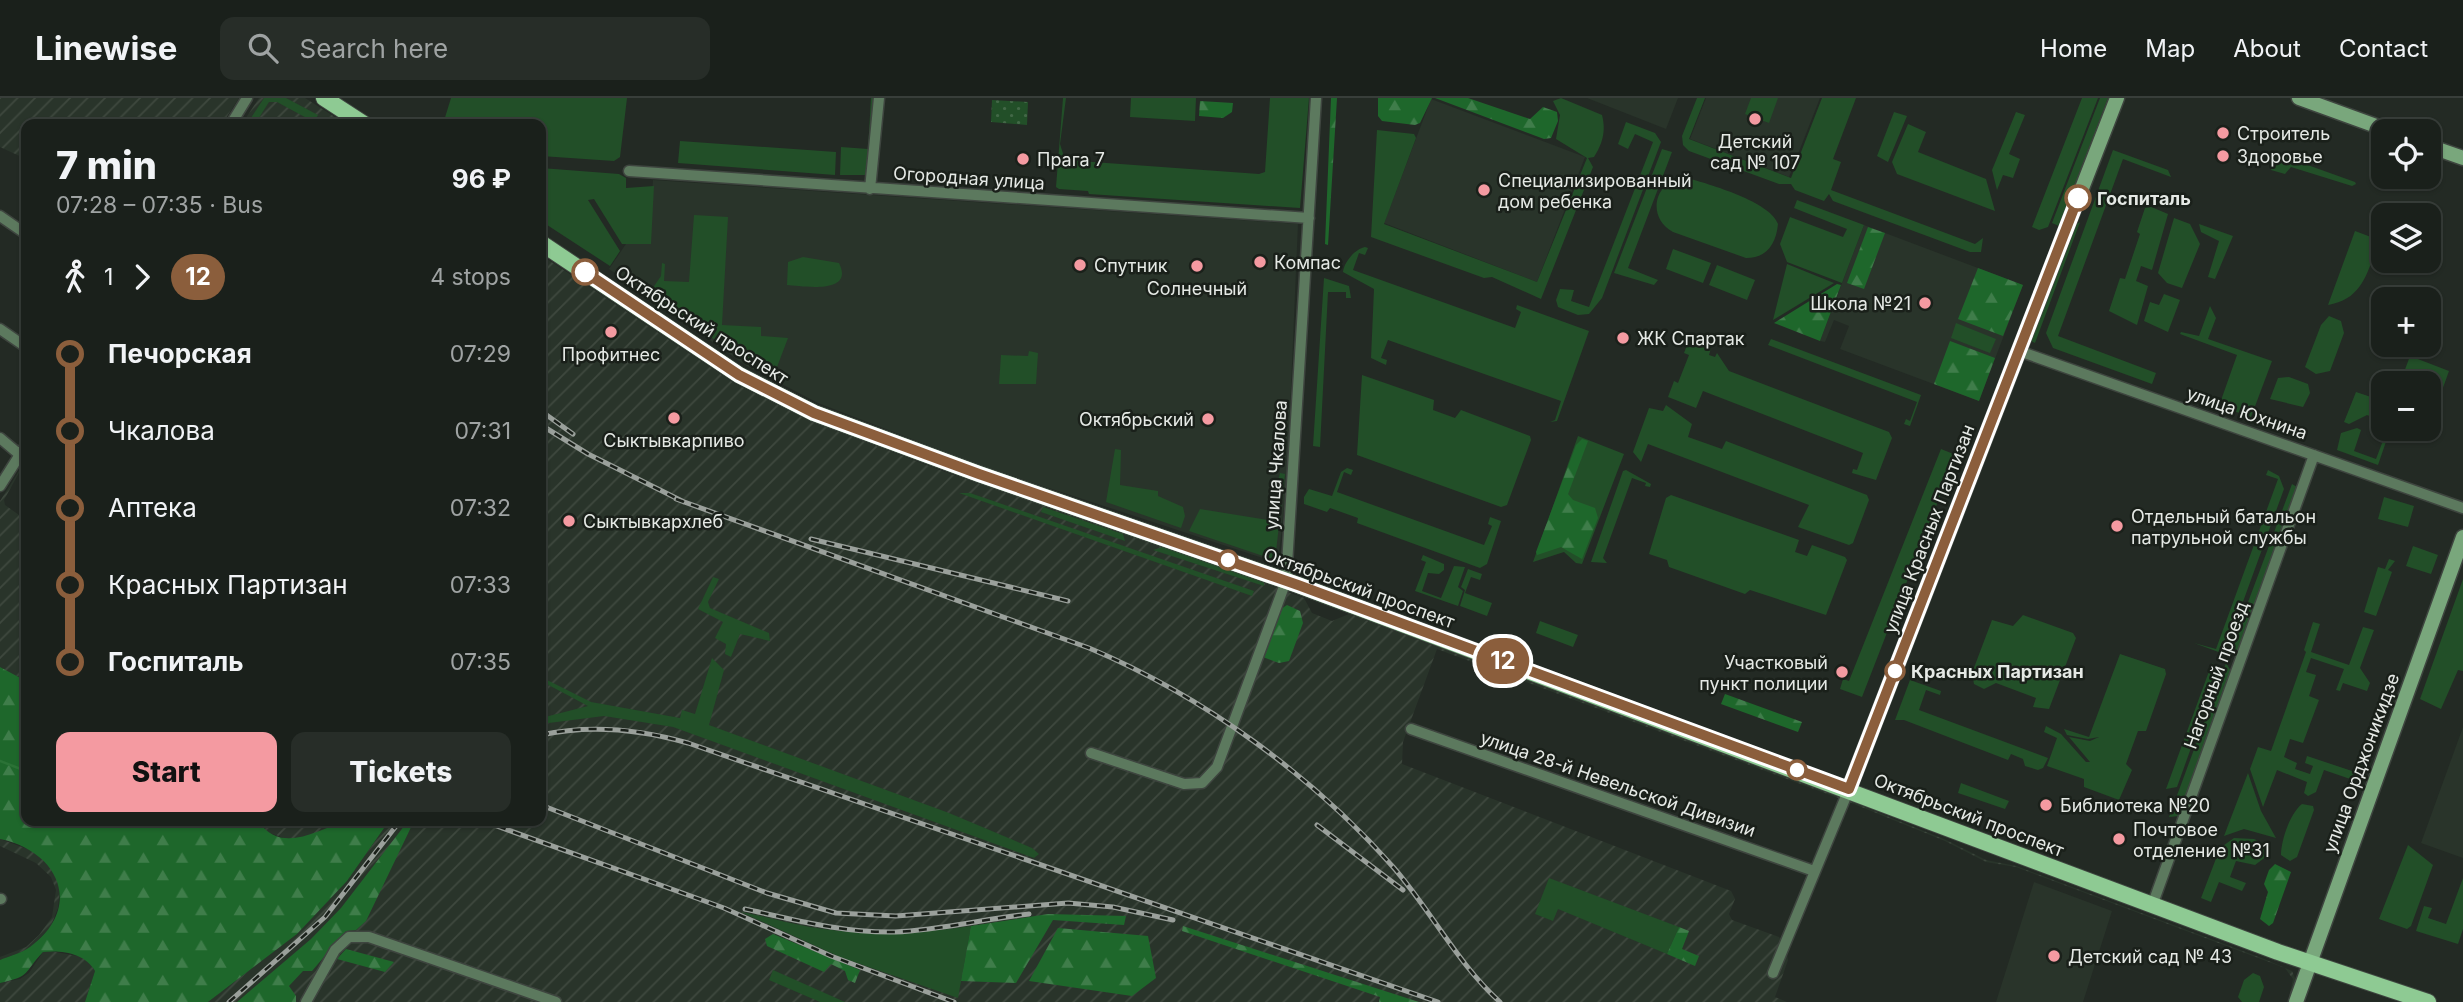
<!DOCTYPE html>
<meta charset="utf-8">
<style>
body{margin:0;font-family:Inter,sans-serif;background:#272d28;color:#f1f3f6;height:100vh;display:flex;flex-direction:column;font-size:26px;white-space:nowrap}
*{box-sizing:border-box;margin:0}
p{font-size:23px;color:#9fa3a3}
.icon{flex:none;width:38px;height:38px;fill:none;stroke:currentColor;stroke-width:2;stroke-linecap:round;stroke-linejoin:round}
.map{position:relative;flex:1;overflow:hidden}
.details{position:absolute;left:21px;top:21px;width:525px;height:707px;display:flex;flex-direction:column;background:#1a201b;border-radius:14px;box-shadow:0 2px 5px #0004,0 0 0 2px #383e3a}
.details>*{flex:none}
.badge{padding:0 14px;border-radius:23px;font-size:24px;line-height:46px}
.tools{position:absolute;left:2371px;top:21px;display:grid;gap:14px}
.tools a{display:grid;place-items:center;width:70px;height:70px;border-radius:14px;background:#1a201b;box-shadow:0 2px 5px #0004,0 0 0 2px #383e3a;font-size:35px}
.map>.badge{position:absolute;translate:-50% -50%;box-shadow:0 0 0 4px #fff}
.legs{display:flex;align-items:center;gap:10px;height:77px;padding:0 35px;font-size:23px}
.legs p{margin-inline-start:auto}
.head{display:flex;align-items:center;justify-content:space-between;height:119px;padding:0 35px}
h1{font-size:38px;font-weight:800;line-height:52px}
.button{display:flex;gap:14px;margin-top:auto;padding:14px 35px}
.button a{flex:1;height:80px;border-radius:14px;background:#f49aa1;color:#111;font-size:28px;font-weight:800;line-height:80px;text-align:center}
.button a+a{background:#272d28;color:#f1f3f6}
ul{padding:0 35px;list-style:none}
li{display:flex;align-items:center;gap:24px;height:77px;font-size:26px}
li i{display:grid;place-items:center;width:10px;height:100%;margin:0 9px;background:currentColor}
li i::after{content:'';width:18px;height:18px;margin:-9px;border:5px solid;border-radius:50%;background:#1a201b}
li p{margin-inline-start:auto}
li:first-child i{background:linear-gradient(#0000 50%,currentColor 0)}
li:last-child i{background:linear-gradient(currentColor 50%,#0000 0)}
header{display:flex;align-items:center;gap:42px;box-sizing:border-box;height:98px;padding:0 35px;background:#1a201b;border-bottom:2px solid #383e3a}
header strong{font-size:33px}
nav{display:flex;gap:38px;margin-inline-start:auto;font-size:24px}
.search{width:490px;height:63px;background:#272d28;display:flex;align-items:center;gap:18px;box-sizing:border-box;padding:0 24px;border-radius:14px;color:#9fa3a3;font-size:26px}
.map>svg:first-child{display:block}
.built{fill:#29342a}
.industrial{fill:url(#industrial-furrows)}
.green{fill:#224f28}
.forest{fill:url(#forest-firs)}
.park{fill:url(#park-dots)}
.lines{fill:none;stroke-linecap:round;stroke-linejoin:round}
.stream{stroke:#2b7236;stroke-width:2.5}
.street-casing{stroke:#3e453f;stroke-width:13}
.secondary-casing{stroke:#3e453f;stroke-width:17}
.primary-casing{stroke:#3e453f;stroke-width:18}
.street{stroke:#5c795e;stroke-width:10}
.secondary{stroke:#79a77c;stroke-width:14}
.primary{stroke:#8eca93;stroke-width:16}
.rail-casing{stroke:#9aa09b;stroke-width:5}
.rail{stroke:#1a201a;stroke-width:2.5;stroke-dasharray:8;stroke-linecap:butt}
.line-1-casing{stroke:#fff;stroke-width:16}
.line-1{stroke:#8b5e3c;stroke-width:10}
.poi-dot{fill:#f49aa1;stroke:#1a201a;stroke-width:2.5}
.stop-1-dot{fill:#fff;stroke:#8b5e3c;stroke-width:3.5}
.labels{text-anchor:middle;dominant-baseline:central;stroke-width:5;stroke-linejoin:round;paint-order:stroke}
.poi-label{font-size:18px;fill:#e5e9e5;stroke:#1a201a;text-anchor:start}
.street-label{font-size:18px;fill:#e5e9e5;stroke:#1a201a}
.stop-label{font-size:18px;font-weight:bold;fill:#e5e9e5;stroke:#1a201a;text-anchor:start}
</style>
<header>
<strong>Linewise</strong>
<div class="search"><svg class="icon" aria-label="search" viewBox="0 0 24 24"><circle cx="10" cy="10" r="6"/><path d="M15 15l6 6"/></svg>Search here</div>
<nav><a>Home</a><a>Map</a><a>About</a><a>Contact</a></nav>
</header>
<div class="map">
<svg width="2463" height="904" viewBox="0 0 2463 904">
<defs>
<pattern id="industrial-furrows" width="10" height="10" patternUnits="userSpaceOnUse" patternTransform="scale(1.75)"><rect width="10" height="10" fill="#29342a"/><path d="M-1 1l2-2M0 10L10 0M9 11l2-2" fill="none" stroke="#3e483e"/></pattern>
<pattern id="forest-firs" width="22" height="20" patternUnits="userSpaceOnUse" patternTransform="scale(1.75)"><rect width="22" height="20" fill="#1e672b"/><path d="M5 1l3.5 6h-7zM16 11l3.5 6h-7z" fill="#3f7d4a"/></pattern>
<pattern id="park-dots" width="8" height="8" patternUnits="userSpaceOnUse" patternTransform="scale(1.75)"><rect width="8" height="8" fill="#224f28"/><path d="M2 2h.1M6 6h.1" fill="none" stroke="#426847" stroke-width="1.8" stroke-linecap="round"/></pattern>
</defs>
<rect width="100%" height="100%" fill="#232a24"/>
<path class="built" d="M1587 0H1678L1666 31Z
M1706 0H1820L1789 79 1690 41Z
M1431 1 1585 59 1537 184 1384 125Z
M653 82 1298 126 1287 383 1278 465 982 368 818 305 745 267 609 171 651 109Z
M1864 127 2023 187 1979 303 1840 251 1849 228 1834 222 1825 244 1820 243Z
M2463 629V760L2421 745Z
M2034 784 2112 813 2083 904H1996Z"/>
<path class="industrial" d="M0 0H239L222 26H26V61L0 49Z
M259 0H305L346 26H242Z
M541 157 734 285 810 323 948 375 1193 458 1304 500 1312 515 1332 523 1349 516 1845 701 1946 742 1986 762 2016 768 2264 861 2292 873 2295 880V887L2288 904 2293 881 2285 870 2016 769 1986 764 1945 743 1849 704 1437 551 1403 644 1402 666 1731 793 1735 801 1729 816 1732 822 1779 839 1786 851 1788 862 1775 899 1787 904H208L297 836 347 783 389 723H541Z
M26 362 4 402 5 407 26 422V583L0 569V403Z
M258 723H346L307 740H284L264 733Z
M0 741 36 754 55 774 60 791 58 810 50 830 29 851 0 862V859L26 849 39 837 52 819 56 792 51 779 36 765 0 748Z
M50 853 83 859 90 865 95 873 85 904H0V885L20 881 29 875 43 854Z"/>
<path class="green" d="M264 0H286L318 17 314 24 277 4H269L255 26H247Z
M451 0H627L620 59 614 63 541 58V26H443Z
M871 0H874L867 77H840L841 49 868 51Z
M1063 0H1066L1060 46 1065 62 1259 76 1265 74 1270 0H1309L1300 110 1089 96 1088 93 1059 91 1056 89Z
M1131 0H1196L1195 23 1130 19Z
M1561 0 1602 17C1606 32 1603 45 1594 59L1588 60 1593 69 1541 201 1492 179 1484 180 1371 139 1377 32 1414 36 1416 40 1384 126 1537 184 1587 60 1556 41 1560 17 1553 3Z
M1697 0H1705L1689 41 1791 80 1822 0H1856L1833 61 1841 64 1831 92 1975 146 1983 140 1981 154H1970L1833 103 1829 96 1824 103 1795 92 1791 86H1779L1689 53 1683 47 1682 38Z
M1751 0H1778L1769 25 1745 16Z
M2082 0H2098L2048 129 2039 132 2032 129Z
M2100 0H2108L2059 128 2052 125Z
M1894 14 1907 18 1888 64 1877 58Z
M2016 14 2025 17 2009 56 2020 61 2013 80 2003 77 1997 92 1992 72Z
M1626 24 1655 35 1661 44 1602 200 1589 216 1578 217 1558 209 1556 202 1560 191 1574 192 1571 203 1589 209 1653 44 1635 36 1628 51 1618 46Z
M1908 26 1926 34 1918 54 1986 81 1995 113 1897 76 1892 64Z
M680 43 836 54 835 77 678 65Z
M1662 51 1672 54 1628 170 1658 182 1654 187 1614 175Z
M2113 52 2168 72 2171 79 2123 61 2058 238 2156 275 2152 286 2053 250 2046 235Z
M2277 56 2355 84 2356 86 2352 88 2291 69 2285 76 2271 72Z
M541 70 619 76 626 80V90L654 88 651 146H622L594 101 588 102 620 153 610 168 541 123Z
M1687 80C1709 86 1771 104 1778 126 1776 146 1767 160 1746 160L1673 134C1645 119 1655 80 1687 80Z
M1797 102 1864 127 1842 185 1787 164 1780 146 1790 119 1843 139 1847 131 1794 110Z
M2149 108 2168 116 2152 172 2141 168 2136 183 2148 188 2137 227 2109 213 2120 180 2125 181 2140 136 2137 134 2145 110Z
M694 117 728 119 722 227 761 229V238L788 240 774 277 715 242 650 194 661 178 662 165 665 166 664 183 689 184Z
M2174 120 2190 126 2200 146 2182 190 2167 185 2158 175Z
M2080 124 2035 245 2031 243 2075 127Z
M2199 126 2233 138 2215 181 2208 179 2219 143 2201 134Z
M2355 133 2379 142C2368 172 2364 201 2328 207Z
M1365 149 1368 150 1365 157 1359 155 1353 172 1515 230 1521 214 1516 211 1517 207 1589 233 1557 323 1550 324 1555 322 1561 303 1388 242 1381 260 1387 262 1386 267 1371 260 1374 191 1343 174C1344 164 1355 151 1365 149Z
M1673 151 1711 165 1703 185 1666 171Z
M803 159 839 165C855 197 802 188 787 187L788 164Z
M1787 166 1834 185 1773 222Z
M1717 167 1755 182 1747 202 1709 187Z
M1324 180 1349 188 1351 200H1346V194H1328L1320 349 1313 348Z
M2164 196 2180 202 2168 234 2144 223 2150 204 2159 207Z
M2210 208 2216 220 2208 241 2272 263 2251 319 2219 308 2237 257 2180 236 2181 234 2199 238Z
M2329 218 2341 223 2344 235 2330 273 2316 276 2305 269 2321 227Z
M1956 225 1996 241 1990 255 1951 240Z
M1771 241 1921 297 1910 328 1904 326 1906 321 1910 323 1917 304 1768 247Z
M1689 242 1711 250 1709 257 1715 259 1717 255 1729 273 1889 334 1892 340 1876 382 1852 375 1853 371 1857 372 1863 355 1703 293 1696 310 1668 299 1674 283 1678 285 1689 257 1684 255Z
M1029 253 1038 255 1036 286H999L1001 257 1028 258Z
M2410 258 2449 273 2435 312 2429 309V285H2400Z
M1362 277 1434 302 1433 312 1455 320 1461 312 1530 338 1531 342 1507 407 1501 409 1357 357Z
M2289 279 2308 286 2310 295 2303 309 2270 301 2278 280Z
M2356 294 2383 303V323L2367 317 2349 326 2344 324Z
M1666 307 1692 326 1688 339 1722 351 1726 343 1867 397 1869 402 1853 445 1849 447 1798 429 1809 407 1648 346 1641 364 1633 354 1649 310 1663 313Z
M2357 330 2361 332 2354 353 2376 361 2384 340 2377 334 2380 331 2389 335 2378 367 2337 352 2341 335Z
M1578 338 1624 356 1582 466 1576 465 1564 454 1533 464Z
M1115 351 1121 352 1120 387 1158 393V398L1183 409 1185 418 1181 430 1106 404Z
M1941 351 1956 357 1862 599 1840 591 1843 581 1849 583Z
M1347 370 1353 372 1351 377 1344 374 1337 394 1484 447 1492 428 1488 426 1490 419 1501 423 1487 466 1480 470 1357 425 1358 420 1330 410 1327 414 1304 406V399L1309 391 1332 398 1341 374Z
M1626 372 1651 386 1650 389 1645 388 1646 385 1632 380 1603 460 1607 465 1591 464 1623 373Z
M2268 372 2279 378 2284 391 2224 556 2194 545 2216 551 2278 381 2266 377Z
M1280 375 1285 376 1275 462 1189 433 1200 411 1268 422Z
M2292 386 2297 389 2238 556 2228 558Z
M959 395H970L1254 493 1252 498Z
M1671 397 1799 442 1795 454 1807 458 1812 447 1845 459 1847 462 1826 517 1750 492 1745 496 1669 469 1667 462 1649 456 1666 400Z
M2384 399 2414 408 2408 429 2378 421Z
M1043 409 1123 436 1125 443 1041 414Z
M1166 448 1264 483V488L1153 452Z
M2413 448 2438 457 2431 476 2406 468Z
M1423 457 1444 466V472L1439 476 1428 475 1422 493 1441 500 1454 468 1465 469 1458 489 1463 493 1458 508 1415 493 1426 464 1421 462Z
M2389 461 2395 463 2388 472 2392 474 2376 518 2364 514 2378 469 2385 471Z
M1468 471 1482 476 1480 482 1471 479 1465 495 1492 505 1487 518 1460 508 1465 492 1461 489Z
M713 479 719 481 708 504 710 510 769 535 770 543 740 536 731 559 725 556 726 546 715 540 723 524 698 511Z
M2463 481V573L2458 572 2441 611 2420 601Z
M2023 517 2073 535 2076 540 2049 611 2033 609 2036 600 1996 585 1984 591 1974 586 1972 575 1992 522 2013 528Z
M1540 523 1578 537 1573 549 1536 535Z
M2313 524 2320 526 2311 554 2349 567 2363 529 2374 532 2360 570 2370 585 2367 593 2343 585 2340 593 2336 592 2344 571 2311 560 2306 574 2316 577 2309 598 2319 602 2303 645 2290 641 2284 659 2297 665 2295 671 2310 676 2313 668 2305 665 2307 658 2355 674 2370 632 2373 635 2356 683 2324 672 2316 694 2308 698 2304 695 2307 684 2277 672 2263 709 2250 671 2258 649 2271 653 2306 554 2304 552Z
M2120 556 2165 571 2166 576 2146 633H2138L2126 666 2132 672 2119 702 2084 689V681L2047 668 2057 640 2044 634 2046 628 2061 636 2086 664H2090L2069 639 2090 643 2099 639 2088 641 2067 637 2064 631 2089 639Z
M712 560 724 572 709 627 949 715 1032 750 1039 756 1034 760 673 629 604 618 541 626V620L588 608 541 583V579L591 604 680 620 682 612 695 616Z
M2212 565 2219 572 2177 689 2166 691Z
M2226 565 2231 573 2180 718 2169 719Z
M1910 582 1941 593 1940 597 1926 592 1919 612 2048 660 2043 670 2038 672 2025 668 2023 661 2011 656 2008 662 1904 622H1895Z
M2248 675 2261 713 2276 740 2244 731 2224 738Z
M1961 685 2009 703 2005 711 1958 695Z
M2302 706 2313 708 2314 712 2297 759 2290 763 2281 757C2281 743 2290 715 2302 706Z
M2234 740 2254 741 2267 747V758L2255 767 2236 763 2230 779 2246 785 2242 793 2219 784 2211 804 2201 800 2220 750Z
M2408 747 2433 767 2411 828 2407 831 2379 821Z
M1549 780 1679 829 1667 856 1558 811 1553 823 1535 816Z
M2463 780V831L2458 846 2416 833 2424 808 2432 810 2428 820 2446 826Z
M741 814C764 818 786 825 810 829 865 838 916 836 971 828L958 900 840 859Z
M773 872 845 904H820L769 882Z
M2253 875 2260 878 2264 889 2259 904H2242L2238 899 2244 882Z"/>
<path class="forest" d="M1331 0H1337L1328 147 1325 146Z
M1378 0H1432L1420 25 1415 27 1382 23 1378 18Z
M1435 0H1468L1530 21 1543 9 1557 14 1558 23 1551 40 1544 41Z
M1200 3 1233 5 1232 14 1223 20 1199 18Z
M1868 129 1885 135 1864 191 1847 185Z
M1978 170 2023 187 2003 238 1958 221Z
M1837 186 1841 187 1820 243 1774 225Z
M1950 243 1995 260 1979 303 1934 286Z
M1582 341 1588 343 1568 396 1573 402 1595 410 1598 420 1582 461 1561 449 1537 457 1536 454 1576 347Z
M1287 507 1300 513 1303 525 1289 563 1279 565 1263 559 1278 513Z
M0 569 26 583V723H258C282 757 316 732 346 723 358 719 377 723 389 723L347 783 297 836 208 904H85L95 873C85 855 62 852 43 854 23 875 32 878 0 885V862C9 858 22 855 30 849 84 809 59 753 0 741Z
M1725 596 1802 624 1798 634 1721 606Z
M408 723H414L366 823 356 832 346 833 312 873H303L289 888 296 898V904H237L311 841 341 810Z
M2275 766 2291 774 2273 825 2269 828 2260 821 2268 794 2264 786 2269 772Z
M1048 816 1126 818 1124 827 1053 822 1016 885 961 883 971 828Z
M1183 828 1419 904H1379L1380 899 1182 833Z
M1679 829 1689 833 1682 851 1699 858 1695 868 1667 856Z
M1058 830 1148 838 1156 880 1132 898 1029 883Z
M773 836 860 872 855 885 848 882 845 873 831 866 824 874 767 848 765 841Z
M346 851 394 864 385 874 337 861Z"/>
<path class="park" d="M992 2 1028 4 1027 27 991 24Z"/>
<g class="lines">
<path class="stream" d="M0 663 26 673"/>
<g class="street-casing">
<path id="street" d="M231 26 247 0
M629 73 1309 120
M870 91 879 0
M0 118 26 136
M0 231 26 249
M2019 253 2463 410
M0 340 26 362
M0 388 26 347
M1411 631 1814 773
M1091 655 1184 686 1202 685 1217 669 1286 483 1316 0
M0 801H1
M2152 808 2314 357
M1773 875 1849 691
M306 904 335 852 349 839H369L556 904"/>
</g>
<g class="secondary-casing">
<path id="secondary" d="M2299 0 2390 33
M2429 48 2463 60
M1849 691 2117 0
M2296 904 2463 439"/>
</g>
<g class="primary-casing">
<path id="primary" d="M324 0 364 26
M541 145 739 277 814 315 979 376 1298 487 2278 854 2428 904"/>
</g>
<use href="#street" class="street"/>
<use href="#secondary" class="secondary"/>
<use href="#primary" class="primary"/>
<g class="rail-casing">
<path id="rail" d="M541 313 573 336
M541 327 588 356 684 404
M676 401 1089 550C1203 598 1312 677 1394 770 1431 813 1458 866 1500 904
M811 441 1068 503
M541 637C591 626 639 631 688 645L1438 904
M541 707 767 795 836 815 896 818 1068 805 1113 809 1173 822
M483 723 724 810 831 858 954 904
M1317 727 1403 792
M745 811C795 822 844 835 895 834 940 832 984 821 1029 816
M229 904 325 819 400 723"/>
</g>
<use href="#rail" class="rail"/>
</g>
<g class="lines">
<g class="line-1-casing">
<path id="line-1" d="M585 174 739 277 814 315 979 376 1298 487 1849 691 2078 100"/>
</g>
<use href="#line-1" class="line-1"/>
</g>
<g class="poi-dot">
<circle cx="1755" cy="21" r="7"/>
<circle cx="2223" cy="35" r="7"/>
<circle cx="2223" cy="58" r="7"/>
<circle cx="1023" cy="61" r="7"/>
<circle cx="1484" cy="92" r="7"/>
<circle cx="1260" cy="164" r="7"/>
<circle cx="1080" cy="167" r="7"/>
<circle cx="1197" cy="168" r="7"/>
<circle cx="1925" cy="205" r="7"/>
<circle cx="611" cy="234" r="7"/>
<circle cx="1623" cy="240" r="7"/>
<circle cx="674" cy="320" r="7"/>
<circle cx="1208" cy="321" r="7"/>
<circle cx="569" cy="423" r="7"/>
<circle cx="2117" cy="428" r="7"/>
<circle cx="1842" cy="574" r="7"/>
<circle cx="2046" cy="707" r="7"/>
<circle cx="2119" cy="741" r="7"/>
<circle cx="2054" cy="858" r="7"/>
</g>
<g class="stop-1-dot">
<circle cx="2078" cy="100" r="12"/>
<circle cx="585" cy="174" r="12"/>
<circle cx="1228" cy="462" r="9"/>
<circle cx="1895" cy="573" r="9"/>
<circle cx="1797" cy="672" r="9"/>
</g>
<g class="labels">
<g class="poi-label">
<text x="2237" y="35">Строитель</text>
<text x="1755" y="43" text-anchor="middle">Детский<tspan x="1755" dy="21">сад № 107</tspan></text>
<text x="2237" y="58">Здоровье</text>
<text x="1037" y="61">Прага 7</text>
<text x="1498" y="82">Специализированный<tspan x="1498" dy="21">дом ребенка</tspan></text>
<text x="1274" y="164">Компас</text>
<text x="1094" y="167">Спутник</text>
<text x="1197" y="190" text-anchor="middle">Солнечный</text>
<text x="1911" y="205" text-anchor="end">Школа №21</text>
<text x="1637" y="240">ЖК Спартак</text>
<text x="611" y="256" text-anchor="middle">Профитнес</text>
<text x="1194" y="321" text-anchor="end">Октябрьский</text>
<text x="674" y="342" text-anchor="middle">Сыктывкарпиво</text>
<text x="2131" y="418">Отдельный батальон<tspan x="2131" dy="21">патрульной службы</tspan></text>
<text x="583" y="423">Сыктывкархлеб</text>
<text x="1828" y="564" text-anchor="end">Участковый<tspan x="1828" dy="21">пункт полиции</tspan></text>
<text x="2060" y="707">Библиотека №20</text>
<text x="2133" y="731">Почтовое<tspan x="2133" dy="21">отделение №31</tspan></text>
<text x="2068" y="858">Детский сад № 43</text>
</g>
<g class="street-label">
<text transform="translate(969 80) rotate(4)">Огородная улица</text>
<text transform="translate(702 227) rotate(33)">Октябрьский проспект</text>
<text transform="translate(2247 315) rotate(19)">улица Юхнина</text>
<text transform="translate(1276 367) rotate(-86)">улица Чкалова</text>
<text transform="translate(1929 431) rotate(-69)">улица Красных Партизан</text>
<text transform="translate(1359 490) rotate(20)">Октябрьский проспект</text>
<text transform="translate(2216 577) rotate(-70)">Нагорный проезд</text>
<text transform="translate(2361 665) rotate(-70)">улица Орджоникидзе</text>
<text transform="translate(1618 686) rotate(19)">улица 28-й Невельской Дивизии</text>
<text transform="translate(1969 717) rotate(21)">Октябрьский проспект</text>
</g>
<g class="stop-label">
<text x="2097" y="100">Госпиталь</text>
<text x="1911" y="573">Красных Партизан</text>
</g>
</g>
</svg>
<div class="tools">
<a><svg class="icon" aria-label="locate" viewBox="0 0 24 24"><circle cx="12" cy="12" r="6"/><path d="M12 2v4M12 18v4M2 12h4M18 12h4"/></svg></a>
<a><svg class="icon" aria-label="layers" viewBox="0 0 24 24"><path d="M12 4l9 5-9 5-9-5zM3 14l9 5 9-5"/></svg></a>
<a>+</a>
<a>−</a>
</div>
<b class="badge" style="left:1503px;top:563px;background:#8b5e3c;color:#fff">12</b>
<section class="details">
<div class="head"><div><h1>7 min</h1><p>07:28 – 07:35 · Bus</p></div><b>96 ₽</b></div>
<div class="legs"><svg class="icon" aria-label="walk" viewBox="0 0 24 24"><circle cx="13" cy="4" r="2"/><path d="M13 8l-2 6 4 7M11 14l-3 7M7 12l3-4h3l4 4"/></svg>1<svg class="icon" aria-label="forward" viewBox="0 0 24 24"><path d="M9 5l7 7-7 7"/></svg><b class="badge" style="background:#8b5e3c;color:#fff">12</b><p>4 stops</p></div>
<ul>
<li><i style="color:#8b5e3c"></i><b>Печорская</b><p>07:29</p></li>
<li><i style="color:#8b5e3c"></i><span>Чкалова</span><p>07:31</p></li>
<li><i style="color:#8b5e3c"></i><span>Аптека</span><p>07:32</p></li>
<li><i style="color:#8b5e3c"></i><span>Красных Партизан</span><p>07:33</p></li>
<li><i style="color:#8b5e3c"></i><b>Госпиталь</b><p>07:35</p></li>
</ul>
<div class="button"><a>Start</a><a>Tickets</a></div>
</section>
</div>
